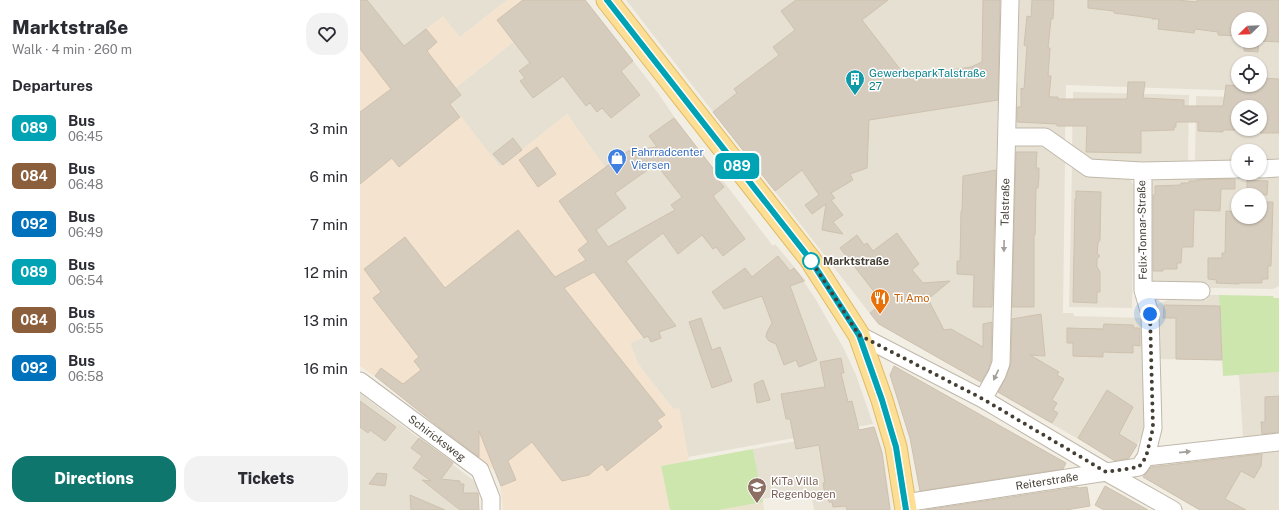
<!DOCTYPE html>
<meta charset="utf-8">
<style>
body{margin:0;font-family:"Public Sans",sans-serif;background:#f2f2f3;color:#2b2b33;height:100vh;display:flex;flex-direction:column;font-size:15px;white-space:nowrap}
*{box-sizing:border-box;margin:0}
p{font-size:13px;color:#7c7c81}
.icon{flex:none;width:22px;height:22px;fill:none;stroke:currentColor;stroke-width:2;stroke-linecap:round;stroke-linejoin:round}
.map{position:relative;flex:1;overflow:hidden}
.sheet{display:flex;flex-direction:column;background:#fff;width:360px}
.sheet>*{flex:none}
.badge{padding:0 8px;border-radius:6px;font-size:14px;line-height:26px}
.needle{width:26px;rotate:247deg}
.buttons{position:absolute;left:871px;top:12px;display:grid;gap:8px}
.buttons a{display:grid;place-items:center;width:36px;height:36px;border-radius:50%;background:#fff;box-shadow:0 1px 3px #0004;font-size:20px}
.you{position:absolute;width:20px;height:20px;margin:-10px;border:3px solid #fff;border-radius:50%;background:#1a73e8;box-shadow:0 0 0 6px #1a73e833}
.map>.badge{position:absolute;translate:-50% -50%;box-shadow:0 0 0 2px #fff}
h2{padding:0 12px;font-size:15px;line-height:36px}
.round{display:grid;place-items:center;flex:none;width:42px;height:42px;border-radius:16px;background:#f2f2f3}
.overview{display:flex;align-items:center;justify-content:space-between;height:68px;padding:0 12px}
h1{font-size:19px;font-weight:800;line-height:30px}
.primary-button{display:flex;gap:8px;margin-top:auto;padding:8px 12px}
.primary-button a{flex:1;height:46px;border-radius:16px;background:#0f766e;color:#fff;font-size:16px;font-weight:800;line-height:46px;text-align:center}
.primary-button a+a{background:#f2f2f3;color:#2b2b33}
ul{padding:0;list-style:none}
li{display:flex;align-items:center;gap:12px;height:48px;padding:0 12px}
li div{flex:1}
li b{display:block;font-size:15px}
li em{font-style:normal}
li .badge{min-width:44px;font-weight:700;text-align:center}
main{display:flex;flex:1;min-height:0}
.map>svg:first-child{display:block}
.residential{fill:#e6e0d3;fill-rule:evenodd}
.commercial{fill:#f4e4cf}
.education{fill:#ebe3ce}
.green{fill:#cce6ae}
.building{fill:#d6ccbd;stroke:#cec1ae;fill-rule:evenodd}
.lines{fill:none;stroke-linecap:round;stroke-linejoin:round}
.minor-casing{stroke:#c0b8aa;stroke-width:19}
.major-casing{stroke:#e0bb64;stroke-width:23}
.minor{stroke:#fff;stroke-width:17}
.major{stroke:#fcde94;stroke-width:21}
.oneway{fill:#a29e9a}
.line-casing{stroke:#fff;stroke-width:9}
.line{stroke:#00a3b4;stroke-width:6}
.walk{stroke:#443e34;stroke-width:4;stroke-dasharray:0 7.2}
.stop-dot{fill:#fff;stroke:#00a3b4;stroke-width:2}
.labels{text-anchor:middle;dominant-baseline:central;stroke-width:3;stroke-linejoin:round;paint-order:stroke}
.culture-label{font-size:11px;fill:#0d838f;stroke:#fff;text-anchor:start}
.shop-label{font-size:11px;fill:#366cbe;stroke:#fff;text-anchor:start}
.street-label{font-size:11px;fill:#443e34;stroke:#fff}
.stop-label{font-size:11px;font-weight:bold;fill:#443e34;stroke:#fff;text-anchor:start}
.food-label{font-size:11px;fill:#c56008;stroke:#fff;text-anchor:start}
.education-label{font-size:11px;fill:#785e54;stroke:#fff;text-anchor:start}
</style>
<main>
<section class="sheet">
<div class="overview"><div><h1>Marktstraße</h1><p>Walk · 4 min · 260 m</p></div><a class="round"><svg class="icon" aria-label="heart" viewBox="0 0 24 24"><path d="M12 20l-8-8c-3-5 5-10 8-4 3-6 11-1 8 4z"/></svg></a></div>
<h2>Departures</h2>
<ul>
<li><span class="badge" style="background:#00a3b4;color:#fff">089</span><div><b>Bus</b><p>06:45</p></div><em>3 min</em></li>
<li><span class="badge" style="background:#8b5e3c;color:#fff">084</span><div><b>Bus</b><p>06:48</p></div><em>6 min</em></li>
<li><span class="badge" style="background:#0072bc;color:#fff">092</span><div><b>Bus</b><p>06:49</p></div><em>7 min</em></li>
<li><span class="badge" style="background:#00a3b4;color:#fff">089</span><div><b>Bus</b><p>06:54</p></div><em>12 min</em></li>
<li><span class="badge" style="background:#8b5e3c;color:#fff">084</span><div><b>Bus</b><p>06:55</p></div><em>13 min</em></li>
<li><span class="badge" style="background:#0072bc;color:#fff">092</span><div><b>Bus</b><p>06:58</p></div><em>16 min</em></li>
</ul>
<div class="primary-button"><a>Directions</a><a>Tickets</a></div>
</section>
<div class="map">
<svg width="919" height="510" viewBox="0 0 919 510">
<rect width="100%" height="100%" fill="#f2eee4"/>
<path class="residential" d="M0 0H147L100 37 44 46Z
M163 0H226L298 93 315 118 413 246 415 244 446 281 444 282 456 300 484 349 496 375 513 424 328 457 319 408 314 410 278 364 270 343 283 337 217 250 228 242 198 201 245 168 207 114 140 167 84 97 153 42 137 20Z
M266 0H640L633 363 622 383 518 324Z
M659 0H919V92L706 85 705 146 659 131 653 126 654 84 658 83ZM878 19H900V41H878ZM878 63H900V85H878Z
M713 92 829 95 828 164 737 163 712 150Z
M836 96 919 98V162L900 161V151H878V161L835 160ZM878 107H900V129H878Z
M659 144 676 145 683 147 705 161 703 313H713L714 316 783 318 788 423 777 445 765 466 633 390 646 368H649L653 149Z
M712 165 770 178 774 187 772 308 709 307Z
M798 174 915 177 919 178V286L913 289 796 287 787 283 789 178ZM878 195H900V217H878Z
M848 295H859L862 360 798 359 795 313 798 304 808 300H847Z
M919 372V436L883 439 879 375Z
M0 393 113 480 118 485 119 510H0Z
M514 427 523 453 531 510H454L451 492 402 499 393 449Z
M919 450V510H839L783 477 788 467Z"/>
<path class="commercial" d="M147 0H163L137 20 153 42 84 97 91 103 140 167 207 114 245 167 198 201 228 242 217 250 283 338 270 343 278 364 313 409 319 408 329 461 301 466 310 510H143L140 483 135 471 31 388 0 366V36L22 19 44 46 83 16 100 37Z"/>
<path class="education" d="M403 502 404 510H359Z"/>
<path class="green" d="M859 295 913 296 914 298H919V372L863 376Z
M393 449 403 502 359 510H310L301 466Z"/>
<path class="building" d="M0 0H7L44 46 66 29 77 42 67 51 101 95 90 104 100 117 39 167 32 158 0 184V112L31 89 0 49Z
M163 0H225L273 61 261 71 280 95 251 118 242 108 237 112 230 103 226 106 203 76 173 98 160 81 165 78 159 71 170 63 137 20Z
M436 0H528L502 20 546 77 611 67 622 62 623 0H640L638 100 509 120 507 168 490 174 493 180 471 193 475 198 471 200 483 215 473 222 483 234 462 230 466 204 452 214 445 205 459 195 442 170 415 191 353 112 377 93 374 89 419 55 413 47 435 30 421 11Z
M672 0H694L693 19H691L688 48H690L688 76H691L689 97H698V99H767L768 82H785L783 98 824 100V106H863L866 85 893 87V85H900V78L919 79V133H900V107H878V130H863V132L838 131V122H816V127H814V130L781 131V153L726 152 727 126H697V124L657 122V107H661V88L664 89 666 60 667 46 664 45 667 16 671 17Z
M728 0H817L837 2V0H919V42L900 41V19H878V36L858 35V32L835 29 834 33 798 29 799 19H792V18L754 13V11L728 8Z
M884 41H899L898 52 884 51Z
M314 118 355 171 352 173 364 187 353 196 385 239 363 256 356 247 353 249 342 235 318 254 303 233 266 261 316 326 299 332 301 338 291 342 288 336 284 338 234 272 204 288 305 415 297 420 302 427 247 471 242 464 229 475 202 481 172 442 148 461 156 480 141 486 119 431V457L79 427 15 376 21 368 43 384 61 370 54 361 59 357 13 298 21 292 4 269 45 237 85 288 158 230 195 277 226 260 218 250 228 242 199 201 268 151 297 147 289 136ZM296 164 322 197 311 205 315 210 248 247 236 230 266 208 255 193Z
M153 138 162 150 143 165 133 154Z
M177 147 196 174 178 187 159 160Z
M656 152H677L676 168H679V177L678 188H676L675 235H674V307H652Z
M636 170 632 307H613L614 275 597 274V261H600L601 211H602L603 176Z
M861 179H875V189H861L860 211 834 210 833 247H822L821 263H817V269H803V271H793V195H795V186L821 185V183H829V181H836V180Z
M887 180 908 181 907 195H887Z
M716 191 741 192 740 240 738 243 737 253 740 256 737 259V267L740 272V292H737V303L713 302 715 199H716Z
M900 202H913L911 266H908V279H902V283H879V284L856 283 857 280 848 279V258H862V253H865L866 211 878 212V217H900Z
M537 233 559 264 552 270 563 283 590 281 568 299 584 330 591 329 623 347V324L632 322 631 361 628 370 621 382 519 324 510 313 523 303 480 248 497 235 504 245 507 243 513 251Z
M418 256 430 271 434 268 444 281 430 286 457 360 439 367 436 360 424 365 416 344 409 341 406 337 407 332 412 323 402 296 364 309 352 292 385 268 392 277Z
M804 305 860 306 862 360 816 359V318H803Z
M681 314 685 356 670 355 699 372 697 375 704 379 692 400 697 403 693 410 698 413 692 423 638 392 646 377 651 363 652 319Z
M341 318 352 350 360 347 372 381 352 388 329 322Z
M744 324 773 325 774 328H780V346L773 345V353L743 352V357L713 356V343H707V328L743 329Z
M481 358 484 373H481L488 402 492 401 499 430 514 427 522 453 530 510H487L486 506 473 507 472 502H469L468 496H465L463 483H465L459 445 436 449 430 419H426L421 394 465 387 460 362Z
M534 366 706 463 703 469 560 491 550 438 530 375Z
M403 380 410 400 397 403 394 384Z
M747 390 773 407 759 434 777 445 769 458 755 461 718 438Z
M919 396V432L902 434 901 422H905V397Z
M0 401 36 427 25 441 10 430 8 433 0 427Z
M59 438 93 463 81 479 100 481V484H104L103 493H118L119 510H100L62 480 71 481 53 468 62 456 51 448Z
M902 454 901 466 894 478 881 471 865 499 886 510H840L783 477 791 467Z
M17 473 27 474 25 486 9 484Z
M745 486 763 496 788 510H744L735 505Z
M717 487 719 488 727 487 730 506 706 510H565Z
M50 495 85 510H51Z"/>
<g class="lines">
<g class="minor-casing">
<path id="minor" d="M647 137H685L729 168 782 171 878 169
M900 169 919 168
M783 290 841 291
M499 335 623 399 746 472 813 510
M0 381 120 470 131 498V510
M623 399 637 374 641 363 650 0
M786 457 919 442
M545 503 779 467 786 457 793 428 790 314 783 290V182L782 171"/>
</g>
<g class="major-casing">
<path id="major" d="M247 0 450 259 499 335 522 400 536 447 546 510"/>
</g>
<use href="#minor" class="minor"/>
<use href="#major" class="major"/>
</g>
<defs><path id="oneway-solid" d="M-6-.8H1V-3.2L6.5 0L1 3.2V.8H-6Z"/></defs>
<g class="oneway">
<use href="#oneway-solid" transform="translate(644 246) rotate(91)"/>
<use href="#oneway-solid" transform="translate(636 375) rotate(115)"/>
<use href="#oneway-solid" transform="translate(825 452) rotate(-6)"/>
</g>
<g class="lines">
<g class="line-casing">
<path id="line" d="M247 0 450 259 499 335 522 400 536 447 546 510"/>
</g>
<use href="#line" class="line"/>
<path class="walk" d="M451 261 450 259 499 335 623 399 746 472 779 467 786 457 793 428 790 314"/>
</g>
<defs>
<g id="building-pin" transform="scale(1)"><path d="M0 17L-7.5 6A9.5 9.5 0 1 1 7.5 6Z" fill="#0f9aa8" stroke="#fff"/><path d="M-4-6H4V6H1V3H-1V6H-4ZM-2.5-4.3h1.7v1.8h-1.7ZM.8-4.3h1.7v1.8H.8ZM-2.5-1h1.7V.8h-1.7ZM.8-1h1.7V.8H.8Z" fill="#fff"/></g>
<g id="shop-pin" transform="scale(1)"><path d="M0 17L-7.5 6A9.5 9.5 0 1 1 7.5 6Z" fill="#3f7fe0" stroke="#fff"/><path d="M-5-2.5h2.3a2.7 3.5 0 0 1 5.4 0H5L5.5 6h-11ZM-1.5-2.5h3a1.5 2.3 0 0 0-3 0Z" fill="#fff"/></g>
<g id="restaurant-pin" transform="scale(1)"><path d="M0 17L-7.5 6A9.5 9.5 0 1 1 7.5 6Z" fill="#e8710a" stroke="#fff"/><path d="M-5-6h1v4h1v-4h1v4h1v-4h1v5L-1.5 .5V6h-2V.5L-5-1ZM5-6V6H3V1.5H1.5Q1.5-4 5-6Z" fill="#fff"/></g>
<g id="school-pin" transform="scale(1)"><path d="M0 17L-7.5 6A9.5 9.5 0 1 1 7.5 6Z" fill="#8d6e63" stroke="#fff"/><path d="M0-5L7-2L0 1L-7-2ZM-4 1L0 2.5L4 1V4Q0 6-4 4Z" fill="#fff"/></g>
</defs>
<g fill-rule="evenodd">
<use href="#building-pin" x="495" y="79"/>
<use href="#shop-pin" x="257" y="158"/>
<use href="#restaurant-pin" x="520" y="298"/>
<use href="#school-pin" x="397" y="487"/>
</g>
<circle class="stop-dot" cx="451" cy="261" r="8"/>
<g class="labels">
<g class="culture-label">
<text x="509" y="73">GewerbeparkTalstraße<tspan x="509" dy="13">27</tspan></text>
</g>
<g class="shop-label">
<text x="271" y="152">Fahrradcenter<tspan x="271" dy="13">Viersen</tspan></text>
</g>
<g class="street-label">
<text transform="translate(645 202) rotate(-89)">Talstraße</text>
<text transform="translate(782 230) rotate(-91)">Felix-Tonnar-Straße</text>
<text transform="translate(77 438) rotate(37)">Schiricksweg</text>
<text transform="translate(687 481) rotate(-9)">Reiterstraße</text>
</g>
<g class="stop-label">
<text x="463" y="261">Marktstraße</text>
</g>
<g class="food-label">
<text x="534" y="298">Ti Amo</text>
</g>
<g class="education-label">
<text x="411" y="481">KiTa Villa<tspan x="411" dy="13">Regenbogen</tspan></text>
</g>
</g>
</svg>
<div class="buttons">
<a><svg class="needle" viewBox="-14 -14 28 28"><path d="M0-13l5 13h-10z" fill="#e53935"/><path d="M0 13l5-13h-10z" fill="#7c7c81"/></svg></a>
<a><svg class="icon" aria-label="locate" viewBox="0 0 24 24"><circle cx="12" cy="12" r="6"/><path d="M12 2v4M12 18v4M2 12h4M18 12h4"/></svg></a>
<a><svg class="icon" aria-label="layers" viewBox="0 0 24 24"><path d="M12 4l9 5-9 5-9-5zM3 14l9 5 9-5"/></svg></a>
<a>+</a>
<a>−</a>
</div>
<div class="you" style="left:790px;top:314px"></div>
<b class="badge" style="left:377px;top:166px;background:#00a3b4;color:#fff">089</b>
</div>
</main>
